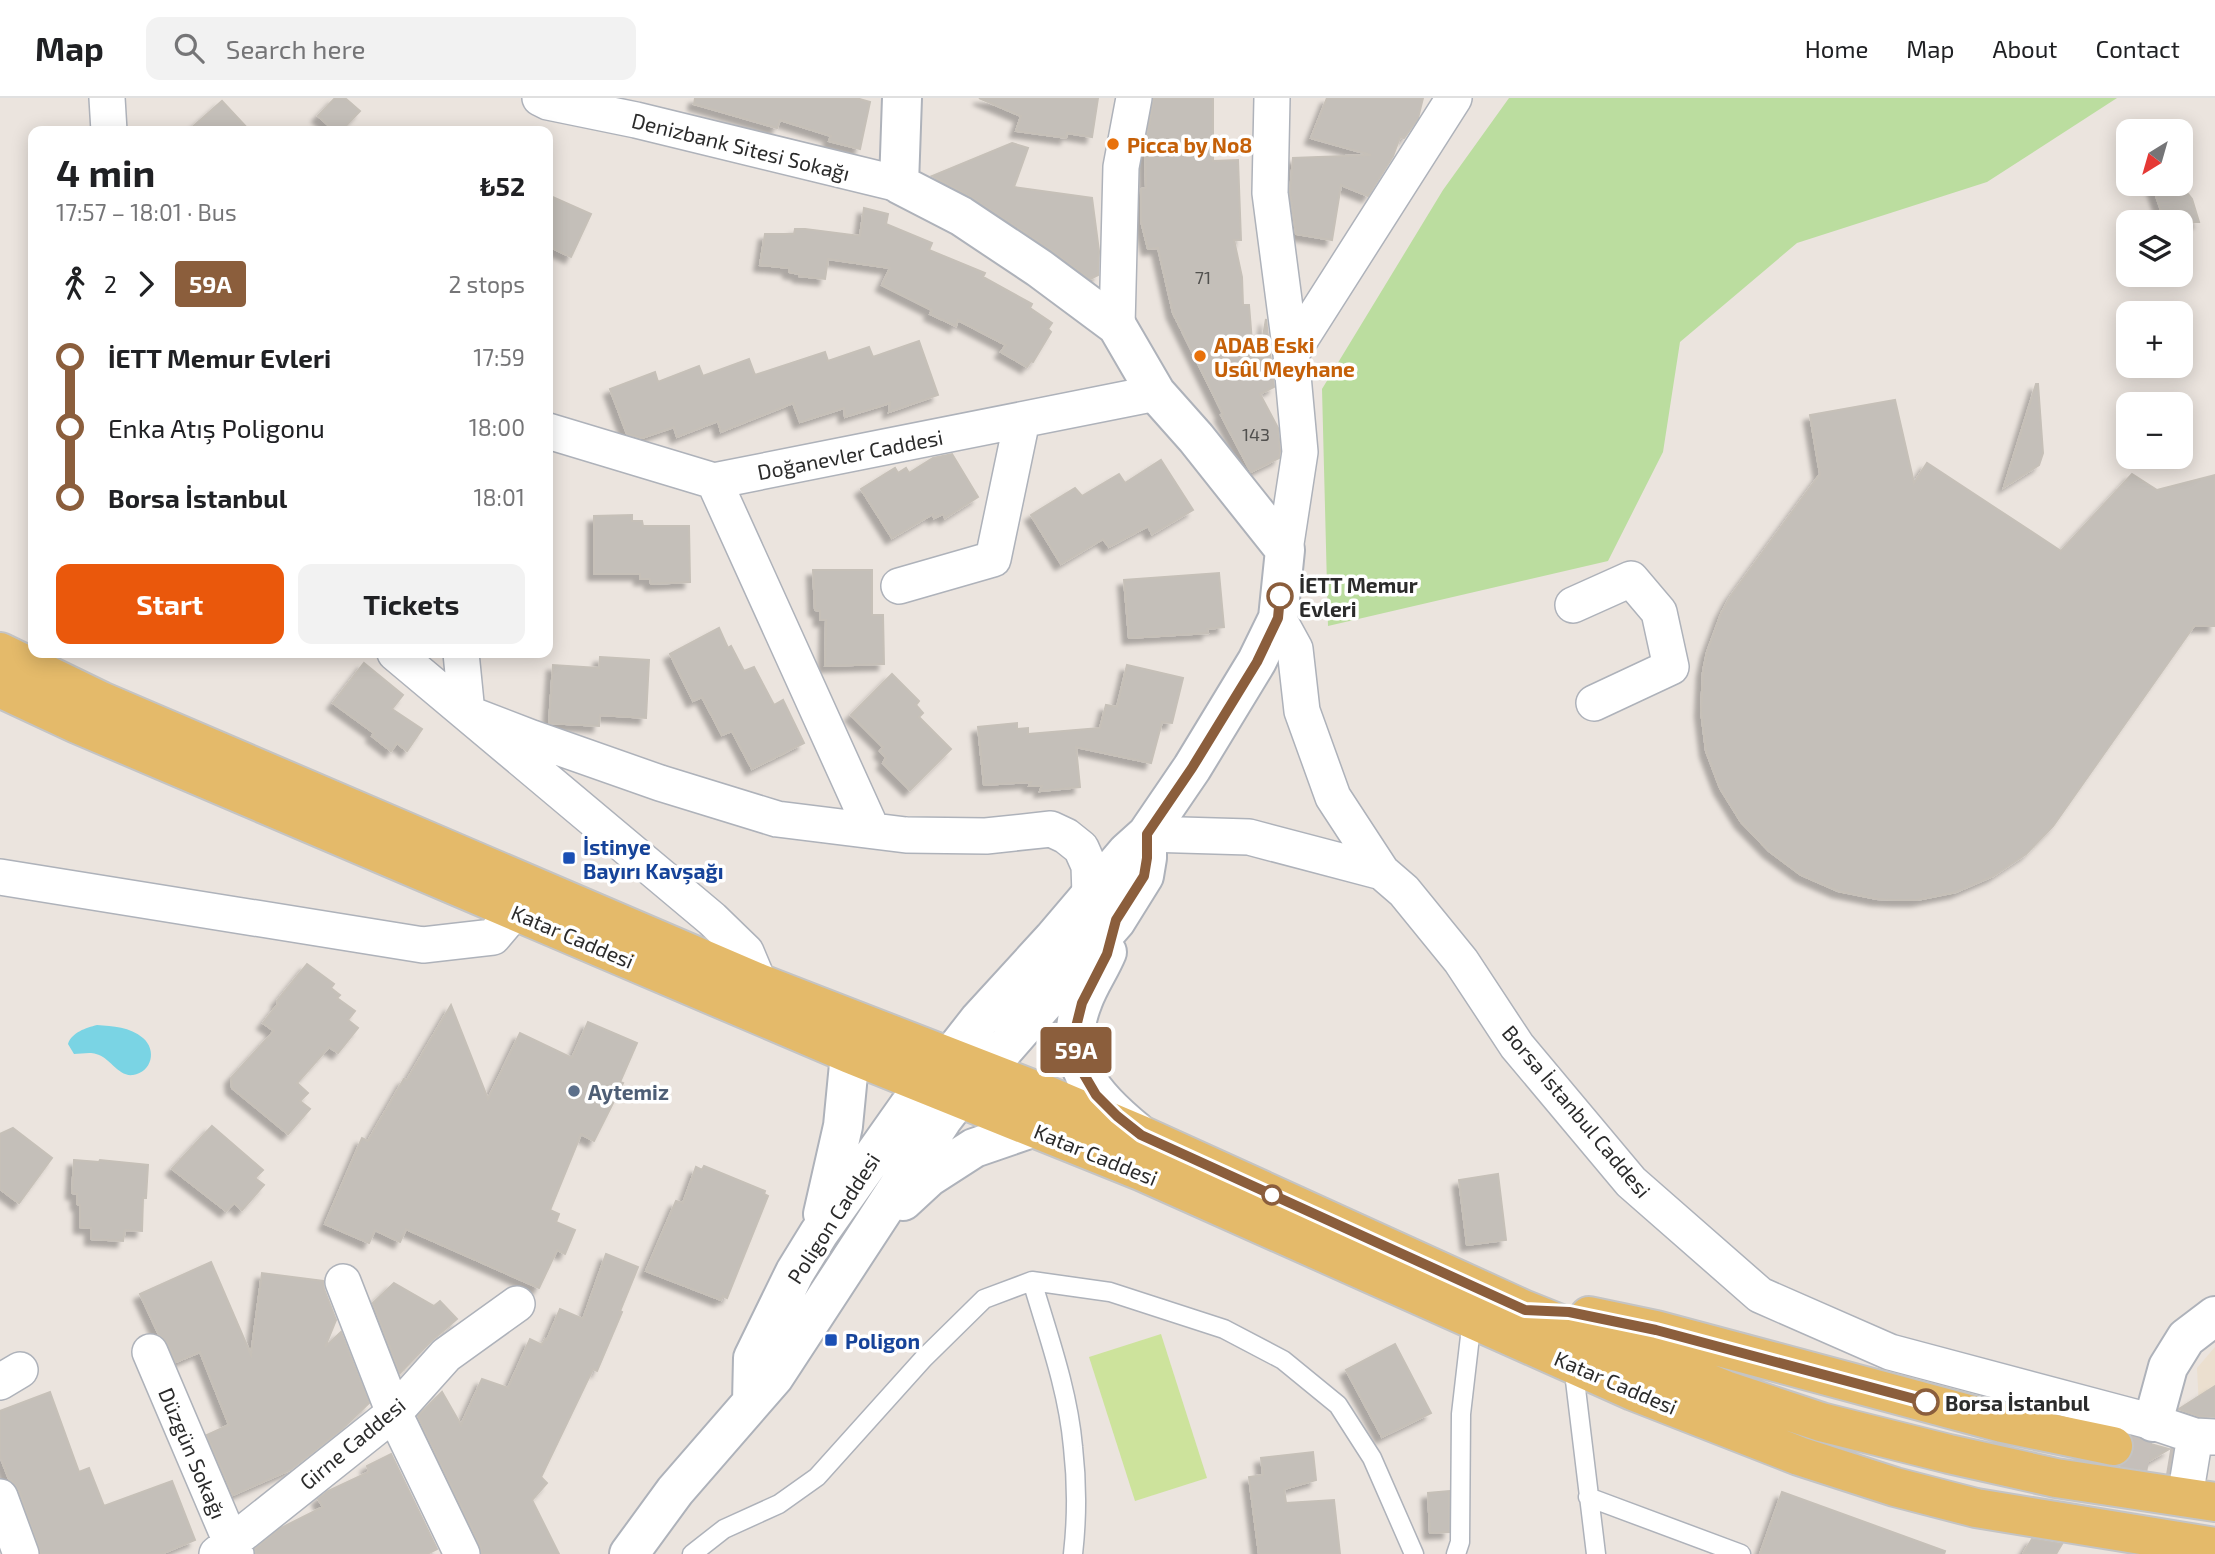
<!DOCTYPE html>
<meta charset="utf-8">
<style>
body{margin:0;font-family:"Exo 2",sans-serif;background:#f2f2f2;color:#202124;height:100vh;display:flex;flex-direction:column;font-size:26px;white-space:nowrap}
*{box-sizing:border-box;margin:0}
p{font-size:23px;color:#757577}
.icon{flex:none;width:38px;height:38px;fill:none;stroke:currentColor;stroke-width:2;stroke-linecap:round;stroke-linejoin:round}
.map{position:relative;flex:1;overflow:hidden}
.details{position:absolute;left:28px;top:28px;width:525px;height:532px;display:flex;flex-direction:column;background:#fff;border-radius:14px;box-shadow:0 4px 18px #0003}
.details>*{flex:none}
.badge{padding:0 14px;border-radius:5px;font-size:24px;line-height:46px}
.needle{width:46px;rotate:217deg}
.fabs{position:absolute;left:2116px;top:21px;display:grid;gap:14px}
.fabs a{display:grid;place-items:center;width:77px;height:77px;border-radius:14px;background:#fff;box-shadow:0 4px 18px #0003;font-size:35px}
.map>.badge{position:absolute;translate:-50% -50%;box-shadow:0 0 0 4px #fff}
.legs{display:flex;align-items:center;gap:10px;height:77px;padding:0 28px;font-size:23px}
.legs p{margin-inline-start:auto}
.summary{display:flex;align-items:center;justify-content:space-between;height:119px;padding:0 28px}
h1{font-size:38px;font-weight:700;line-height:52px}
.button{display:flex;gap:14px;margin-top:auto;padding:14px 28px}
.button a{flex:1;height:80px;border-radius:14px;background:#ea580c;color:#fff;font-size:28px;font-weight:700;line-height:80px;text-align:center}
.button a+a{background:#f2f2f2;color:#202124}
ul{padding:0 28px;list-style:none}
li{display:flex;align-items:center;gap:24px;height:70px;font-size:26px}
li i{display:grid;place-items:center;width:10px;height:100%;margin:0 9px;background:currentColor}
li i::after{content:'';width:18px;height:18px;margin:-9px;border:5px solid;border-radius:50%;background:#fff}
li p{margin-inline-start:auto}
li:first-child i{background:linear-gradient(#0000 50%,currentColor 0)}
li:last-child i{background:linear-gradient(currentColor 50%,#0000 0)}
header{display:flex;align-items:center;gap:42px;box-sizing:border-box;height:98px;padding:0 35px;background:#fff;border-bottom:2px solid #e0e0e0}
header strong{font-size:33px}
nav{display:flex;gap:38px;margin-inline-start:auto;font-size:24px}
.search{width:490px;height:63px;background:#f2f2f2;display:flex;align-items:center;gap:18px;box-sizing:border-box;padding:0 24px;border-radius:14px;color:#757577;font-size:26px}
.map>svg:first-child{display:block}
.education{fill:#ebdfcf}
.green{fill:#bbdd9f}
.pitch{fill:#cde39c}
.water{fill:#7ad4e4}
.building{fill:#c4bfb9;stroke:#c6c0b8;stroke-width:2;filter:url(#shadow)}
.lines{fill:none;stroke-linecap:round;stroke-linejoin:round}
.primary-tunnel{stroke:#c5bfba;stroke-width:38;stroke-dasharray:38 19;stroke-linecap:butt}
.service-casing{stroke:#aeb2ba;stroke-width:21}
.minor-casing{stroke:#aeb2ba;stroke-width:38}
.tertiary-casing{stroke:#aeb2ba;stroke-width:42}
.primary-casing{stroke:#c4c4c4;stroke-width:42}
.service{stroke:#fff;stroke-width:18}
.minor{stroke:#fff;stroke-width:35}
.tertiary{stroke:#fff;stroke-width:38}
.primary{stroke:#e4ba6a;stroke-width:38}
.line-1-casing{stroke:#fff;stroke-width:16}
.line-1{stroke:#8b5e3c;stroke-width:10}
.food-dot{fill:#e8710a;stroke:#fff;stroke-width:2.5}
.stop-1-dot{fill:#fff;stroke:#8b5e3c;stroke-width:3.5}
.transit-dot{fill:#1a4fb4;stroke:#fff;stroke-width:2.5}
.service-dot{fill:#5c6f8a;stroke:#fff;stroke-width:2.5}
.labels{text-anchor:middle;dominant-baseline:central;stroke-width:7;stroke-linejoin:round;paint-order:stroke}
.number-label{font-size:18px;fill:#51504e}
.food-label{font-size:21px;font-weight:bold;fill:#c56008;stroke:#fff;text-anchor:start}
.street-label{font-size:21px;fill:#2b2b2b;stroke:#fff}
.stop-label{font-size:21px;font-weight:bold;fill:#2b2b2b;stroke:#fff;text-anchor:start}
.transit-label{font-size:21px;font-weight:bold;fill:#164399;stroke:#fff;text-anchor:start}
.service-label{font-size:21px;font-weight:bold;fill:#4e5e75;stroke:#fff;text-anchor:start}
</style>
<header>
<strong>Map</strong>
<div class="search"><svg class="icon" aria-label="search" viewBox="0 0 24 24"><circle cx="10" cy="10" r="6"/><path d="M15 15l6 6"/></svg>Search here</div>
<nav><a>Home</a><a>Map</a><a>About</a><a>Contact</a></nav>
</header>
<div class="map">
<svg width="2215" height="1456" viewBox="0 0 2215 1456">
<defs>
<filter id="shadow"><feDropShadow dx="-6" dy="6" stdDeviation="2" flood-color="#0004"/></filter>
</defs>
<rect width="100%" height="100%" fill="#ebe4de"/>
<path class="education" d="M2215 1249V1311L2199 1309 2197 1270Z"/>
<path class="green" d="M1509 0H2117L1987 84 1797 145 1680 244 1663 354 1608 463 1328 528 1322 291 1443 92Z"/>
<path class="pitch" d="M1161 1236 1207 1380 1135 1403 1089 1259Z"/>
<path class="water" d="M97 927C113 928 130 929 143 940 157 952 152 974 133 977 118 979 110 959 96 956 90 954 81 956 74 956L68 946C72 934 86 930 97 927Z"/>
<path class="building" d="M335 0H345L360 13 341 33H335L318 18Z
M695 0H856L870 4 860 51 829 43 831 38 780 22 777 30 694 6Z
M979 0H1098L1092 39 1067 35 1066 40 1016 33 1021 18Z
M1154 0H1213V63L1238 62 1241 142H1234L1242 179 1243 207H1249L1253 256H1260L1266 221 1274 289 1260 296 1278 330 1280 353 1279 360 1251 374 1221 317 1223 316 1173 215 1158 150 1148 151 1141 123V91L1146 90 1145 50Z
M1327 0H1423L1418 20 1404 40 1400 39 1393 58 1368 98 1341 87 1332 142 1296 136 1290 94 1293 60 1371 57 1311 40Z
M222 3 250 33H188Z
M1012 45 1028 50 1014 89 1092 100 1099 153 1098 177 1090 181 1051 152 973 100 932 78Z
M2152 86H2180L2192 101 2199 124H2165Z
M548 97 591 116 571 159 548 148Z
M864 110 888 116 886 126 932 145 929 152 985 175 983 179 1032 206 1030 210 1052 225 1048 231 1051 234 1033 264 1031 263 1027 269 1001 254 1006 247 958 222 956 228 930 216 932 212 882 187 890 170 828 161 825 181 799 178V176L789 174V170L760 167 765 136H794L795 131H805L860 138Z
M919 243 938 297 889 314 890 305 845 319 844 310 800 324 793 305 721 334 718 323 677 339 674 329 642 340 627 336 610 291 655 274 658 284 699 268 703 278 749 261 755 277 825 254 828 263 869 249 873 259Z
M2036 286H2038L2043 355 2039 367 2004 389Z
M1895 302 1914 385 1927 365 2061 453 2132 376 2157 392 2215 377V528H2194L2053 728 2026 756 1993 778 1956 794 1917 802H1897L1877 801 1838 793 1801 777 1769 753 1741 724 1720 690 1706 653 1701 613 1703 573 1707 554 1721 516 1730 499 1820 376 1810 317Z
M952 356 978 399 945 420 943 416 934 420 933 416 892 440 861 391 895 370 898 375 906 370 909 375 933 360Z
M1161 362 1193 412 1152 436 1148 428 1109 449 1103 441 1061 466 1031 417 1075 390 1082 398 1119 376 1125 385Z
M632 417V423H642L643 428H689L690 484 651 486 650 481H640V476H594V418Z
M813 472H872V517H883L884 566 825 568 826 522H820V513L815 512Z
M1219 475 1224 529 1207 531 1208 535 1129 540 1124 482Z
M719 530 728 550 731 548 744 573 754 569 774 607 783 602 804 645 752 671 732 633 722 637 702 599 693 603 670 556Z
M600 559 649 562 646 620 600 617 599 628 549 625 553 567 599 570Z
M364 565 403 597 392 611 422 631 407 653 397 645 391 653 372 638 374 635 333 605Z
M1127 567 1183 580 1172 625 1162 624 1151 665 1076 649 1080 689 1040 693 1042 688H1029L1031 684 984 687 978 629 1017 625V631L1028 630V636L1100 630 1106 607 1117 609Z
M892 576 919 603 916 607 923 615 919 619 951 651 910 692 883 665 886 660 880 653 883 649 851 617Z
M307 866 334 886 331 890 340 897 337 900 355 913 348 922 358 930 338 955 329 949 297 985 308 995 300 1003 310 1011 288 1036 232 990 231 980 274 933 263 925 278 906 277 903Z
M451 907 488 1001 520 935 572 960 588 924 637 945 620 984 623 985 594 1043 581 1036 550 1112 559 1116 556 1124 575 1132 565 1156 557 1152 539 1190 406 1131 400 1144 375 1132 369 1145 325 1126 362 1040 368 1043 404 981 407 982Z
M212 1028 263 1072 255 1080 264 1087 242 1112 234 1105 226 1113 172 1071Z
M13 1030 52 1060 19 1105 0 1091V1036Z
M74 1062 99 1064 100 1062 148 1067 146 1100H143L142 1133 125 1132 123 1143 91 1141V1130L80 1129V1107L77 1106V1096L72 1095Z
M704 1068 765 1093 764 1096 768 1098 727 1200 723 1198 721 1202 646 1173 676 1103 683 1105 696 1069 702 1072Z
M1498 1076 1506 1142 1467 1147 1459 1082Z
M606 1156 638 1169 620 1213 622 1214 597 1273 593 1271 541 1379 547 1385 532 1402 559 1456H482L480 1447 418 1318 442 1294 461 1327 482 1281 508 1290 530 1241 542 1247 545 1241 547 1242 560 1211 583 1221Z
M211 1164 251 1257 262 1175 323 1183 324 1191 336 1222 325 1249 341 1234 369 1305 343 1330 290 1372 233 1397 207 1337 229 1327 200 1254 176 1264 168 1246 159 1237 140 1196Z
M394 1185 434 1208 440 1203 457 1221 431 1243 400 1275 373 1205Z
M1395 1246 1431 1315 1382 1339 1346 1272Z
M2215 1288V1319L2199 1318 2179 1311Z
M50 1294 79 1374 89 1370 104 1408 172 1383 195 1442 161 1456H41L19 1392 13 1384 9 1381 0 1358V1313Z
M2133 1339 2147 1345 2169 1351 2137 1370 2122 1368 2130 1362 2134 1353Z
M1313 1354 1316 1382 1284 1391 1286 1405 1334 1402 1340 1456H1259L1249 1379 1263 1377 1261 1360Z
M391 1356 437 1451 427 1456H256L255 1451 281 1430 323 1409 318 1401 328 1393 369 1374 367 1368Z
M1449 1393V1434L1430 1435 1428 1395Z
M1782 1394 1945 1453 1944 1456H1760Z
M2032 1441 2062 1446 2056 1456H2023Z"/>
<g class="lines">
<path class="primary-tunnel" d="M2113 1348 2215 1365"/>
<g class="service-casing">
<path id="service" d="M1032 1183C1048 1237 1068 1292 1073 1349 1077 1384 1077 1421 1073 1456
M1573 1266 1596 1456
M1588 1399 1741 1456
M692 1456 724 1431 779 1406 817 1379 924 1260 984 1201 1032 1183 1110 1194 1224 1231 1283 1262 1338 1307 1372 1360 1414 1456
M1456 1456 1460 1444 1461 1316 1472 1221"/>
</g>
<g class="minor-casing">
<path id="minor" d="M107 0 109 33
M540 0 548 4 636 22 899 86
M1272 0 1270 95 1291 256
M1117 228 1121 69 1134 0
M548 333 714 383 1156 295
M714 383 872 732
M1285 452 1300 354 1291 256 1454 0
M899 488 993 461 1022 322
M1573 507 1631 481 1659 514 1671 569 1594 605
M1278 520 1295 551 1302 613 1333 699 1382 774
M395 555 712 821 746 854 759 885
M461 555 467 615 532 640 660 685 777 721 906 737 986 738 1051 731 1066 738 1081 750 1089 768 1090 797
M1147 736 1249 739 1382 774 1404 793 1461 863 1517 948 1631 1084 1760 1197 1890 1254 2153 1324 2195 1338 2215 1339
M0 779 423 847 493 839 504 826 511 811
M343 1184 394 1315 462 1456
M150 1254 236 1456
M0 1284 20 1272
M0 1399 21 1456
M2185 1399 2195 1338
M217 1456 394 1315 446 1257 517 1206"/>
</g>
<g class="tertiary-casing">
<path id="tertiary" d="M902 0 899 86 961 118 1039 170 1117 228 1156 295 1196 340 1285 452 1278 520 1257 563 1192 670 1147 736 1127 754 1053 841 979 922 950 959
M1107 854C1100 871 1089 886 1083 903 1059 962 1094 999 1137 1034
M985 973 1116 823 1144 778 1147 760V736
M903 1103 929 1079 974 1050 1032 1030
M823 1116 843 1028 850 956
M752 1304 753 1260 795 1174 819 1135 908 1009 926 986
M2153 1324 2168 1269 2186 1240 2215 1218
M629 1456 675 1393 774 1279 942 1022 959 1000"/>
</g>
<g class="primary-casing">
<path id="primary" d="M0 554 101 603 759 885 1037 993 1141 1037 1525 1212 1725 1292 1821 1324 1949 1356 2056 1380 2215 1404
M0 590 77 626 850 956 1143 1074 1633 1293 1799 1358 1895 1389 1976 1410 2215 1449
M1589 1218 1656 1232 2002 1325 2113 1348"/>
</g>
<use href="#service" class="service"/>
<use href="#minor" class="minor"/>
<use href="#tertiary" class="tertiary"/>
<use href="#primary" class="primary"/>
</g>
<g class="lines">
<g class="line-1-casing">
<path id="line-1" d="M1280 498 1278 520 1257 564 1192 670 1147 736V760L1144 778 1116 822 1107 856 1082 905 1076 929V952L1079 968 1096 997 1117 1018 1141 1037 1525 1212 1569 1214 1656 1232 1926 1304"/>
</g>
<use href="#line-1" class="line-1"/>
</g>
<g class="food-dot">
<circle cx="1113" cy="46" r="7"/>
<circle cx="1200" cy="258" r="7"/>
</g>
<g class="stop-1-dot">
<circle cx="1280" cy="498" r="12"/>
<circle cx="1272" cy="1097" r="9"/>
<circle cx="1926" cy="1304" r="12"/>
</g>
<g class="transit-dot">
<rect x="562" y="753" width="14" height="14" rx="3.5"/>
<rect x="824" y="1235" width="14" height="14" rx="3.5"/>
</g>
<circle class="service-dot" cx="574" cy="993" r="7"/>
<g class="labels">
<g class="number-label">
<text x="1203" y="179">71</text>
<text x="1256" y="336">143</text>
</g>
<g class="food-label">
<text x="1127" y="46">Picca by No8</text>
<text x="1214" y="246">ADAB Eski<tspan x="1214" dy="24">Usûl Meyhane</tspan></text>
</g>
<g class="street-label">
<text transform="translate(741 48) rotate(14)">Denizbank Sitesi Sokağı</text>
<text transform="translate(850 356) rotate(-11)">Doğanevler Caddesi</text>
<text transform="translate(573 838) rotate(23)">Katar Caddesi</text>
<text transform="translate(1577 1013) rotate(50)">Borsa İstanbul Caddesi</text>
<text transform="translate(1096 1056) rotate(22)">Katar Caddesi</text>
<text transform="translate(833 1120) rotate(-57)">Poligon Caddesi</text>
<text transform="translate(1616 1284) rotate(23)">Katar Caddesi</text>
<text transform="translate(352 1345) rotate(-40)">Girne Caddesi</text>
<text transform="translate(193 1355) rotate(67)">Düzgün Sokağı</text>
</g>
<g class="stop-label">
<text x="1299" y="486">İETT Memur<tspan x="1299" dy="24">Evleri</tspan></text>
<text x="1945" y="1304">Borsa İstanbul</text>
</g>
<g class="transit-label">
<text x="583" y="748">İstinye<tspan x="583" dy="24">Bayırı Kavşağı</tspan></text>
<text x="845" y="1242">Poligon</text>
</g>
<g class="service-label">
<text x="588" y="993">Aytemiz</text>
</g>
</g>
</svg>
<div class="fabs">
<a><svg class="needle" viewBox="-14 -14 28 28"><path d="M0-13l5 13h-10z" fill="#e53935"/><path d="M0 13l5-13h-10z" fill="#757577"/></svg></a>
<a><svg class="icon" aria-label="layers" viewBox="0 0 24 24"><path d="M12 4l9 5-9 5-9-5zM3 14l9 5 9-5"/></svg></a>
<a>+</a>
<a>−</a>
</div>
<b class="badge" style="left:1076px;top:952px;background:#8b5e3c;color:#fff">59A</b>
<section class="details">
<div class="summary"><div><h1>4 min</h1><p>17:57 – 18:01 · Bus</p></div><b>₺52</b></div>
<div class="legs"><svg class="icon" aria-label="walk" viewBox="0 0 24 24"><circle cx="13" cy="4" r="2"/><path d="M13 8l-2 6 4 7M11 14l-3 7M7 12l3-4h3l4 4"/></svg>2<svg class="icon" aria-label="forward" viewBox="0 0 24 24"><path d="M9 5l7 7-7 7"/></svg><b class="badge" style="background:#8b5e3c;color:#fff">59A</b><p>2 stops</p></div>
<ul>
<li><i style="color:#8b5e3c"></i><b>İETT Memur Evleri</b><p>17:59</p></li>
<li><i style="color:#8b5e3c"></i><span>Enka Atış Poligonu</span><p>18:00</p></li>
<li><i style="color:#8b5e3c"></i><b>Borsa İstanbul</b><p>18:01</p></li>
</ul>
<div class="button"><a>Start</a><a>Tickets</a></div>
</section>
</div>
